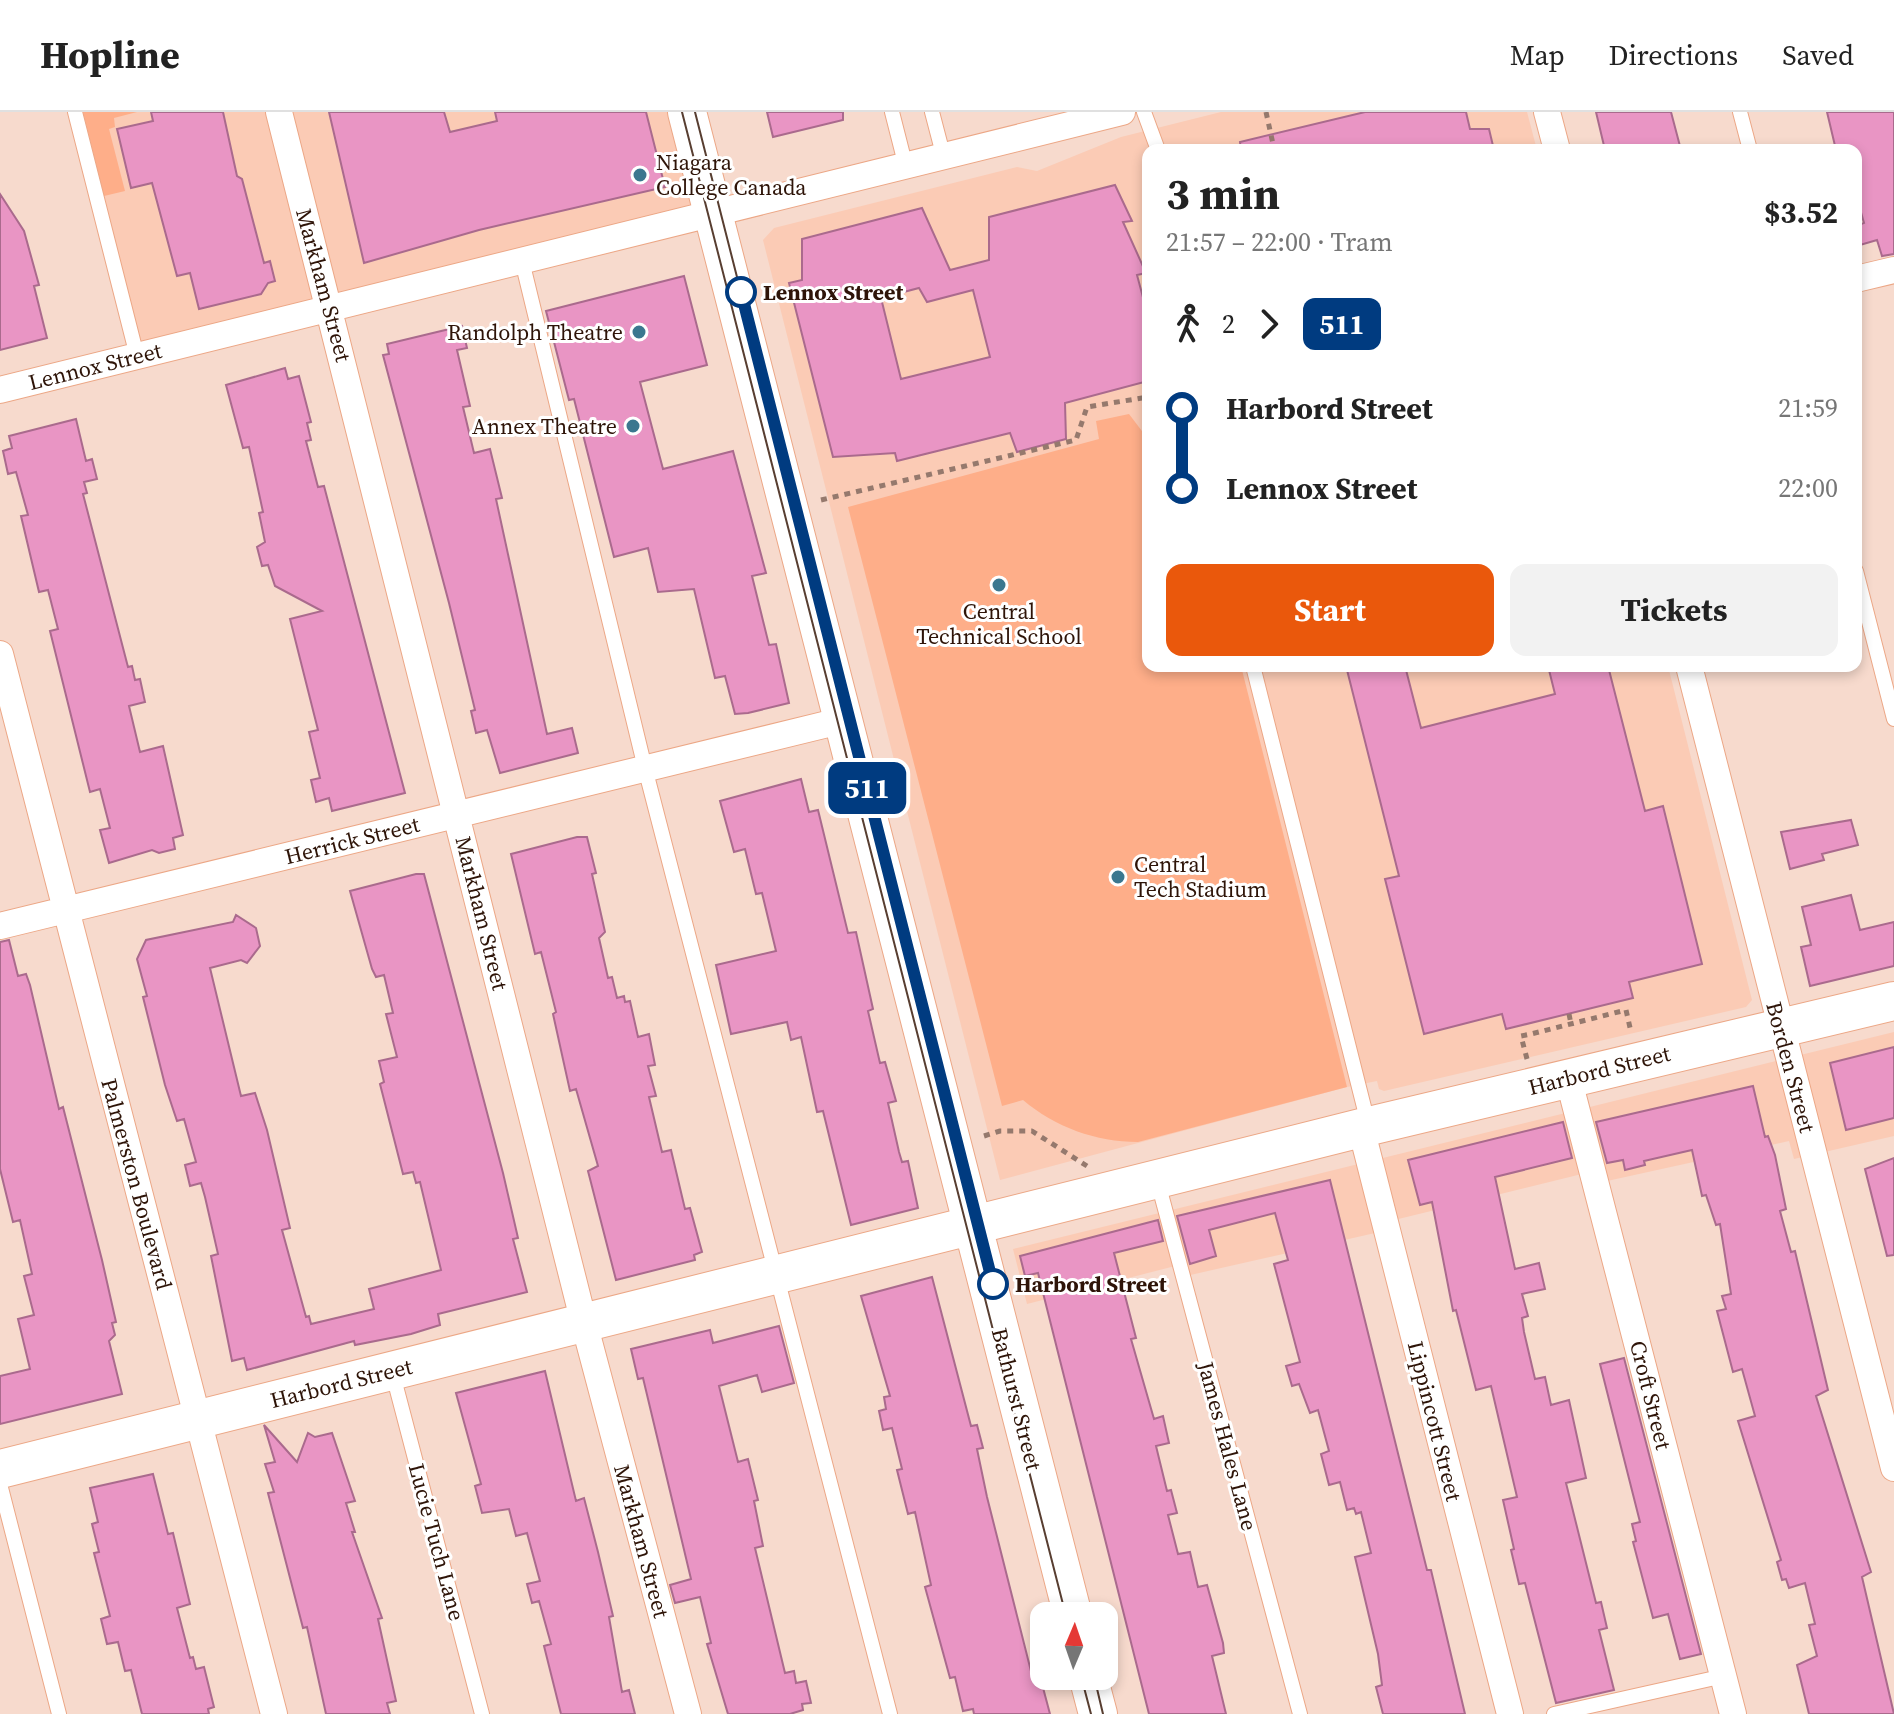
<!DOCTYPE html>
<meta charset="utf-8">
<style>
body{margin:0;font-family:"Source Serif 4",serif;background:#f2f2f2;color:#222;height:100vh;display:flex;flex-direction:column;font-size:30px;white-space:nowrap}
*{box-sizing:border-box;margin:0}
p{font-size:26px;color:#767676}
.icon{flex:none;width:44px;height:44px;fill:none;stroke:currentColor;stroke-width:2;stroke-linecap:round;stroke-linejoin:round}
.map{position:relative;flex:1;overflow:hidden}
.details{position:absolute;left:1142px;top:32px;width:720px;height:528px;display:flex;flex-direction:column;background:#fff;border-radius:16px;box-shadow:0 4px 12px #0003}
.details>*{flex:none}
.badge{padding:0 16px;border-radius:12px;font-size:28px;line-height:52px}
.needle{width:52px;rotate:2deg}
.fabs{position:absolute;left:1030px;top:1490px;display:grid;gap:16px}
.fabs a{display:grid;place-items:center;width:88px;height:88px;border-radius:16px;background:#fff;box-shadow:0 4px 12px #0003;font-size:40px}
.map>.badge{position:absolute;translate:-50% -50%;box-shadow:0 0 0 4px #fff}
.legs{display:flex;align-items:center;gap:12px;height:88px;padding:0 24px;font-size:26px}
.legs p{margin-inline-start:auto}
.headline{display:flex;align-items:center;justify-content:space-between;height:136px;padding:0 24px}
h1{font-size:44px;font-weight:700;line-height:60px}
.cta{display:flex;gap:16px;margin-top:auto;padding:16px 24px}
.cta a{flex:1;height:92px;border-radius:16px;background:#ea580c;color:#fff;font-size:32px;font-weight:700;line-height:92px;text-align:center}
.cta a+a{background:#f2f2f2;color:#222}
ul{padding:0 24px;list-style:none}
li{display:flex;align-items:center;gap:28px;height:80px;font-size:30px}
li i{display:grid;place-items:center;width:12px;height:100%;margin:0 10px;background:currentColor}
li i::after{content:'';width:20px;height:20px;margin:-10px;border:6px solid;border-radius:50%;background:#fff}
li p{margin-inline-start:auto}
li:first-child i{background:linear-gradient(#0000 50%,currentColor 0)}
li:last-child i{background:linear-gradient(currentColor 50%,#0000 0)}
header{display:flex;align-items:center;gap:48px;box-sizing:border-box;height:112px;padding:0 40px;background:#fff;border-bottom:2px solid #e0e0e0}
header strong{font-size:38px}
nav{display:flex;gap:44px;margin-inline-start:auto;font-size:28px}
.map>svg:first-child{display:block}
.built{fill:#fbcbb5}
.green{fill:#feae89}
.building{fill:#e995c4;stroke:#aa6a8d;stroke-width:2;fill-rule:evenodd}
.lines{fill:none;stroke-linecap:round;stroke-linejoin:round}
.lane-casing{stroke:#eca786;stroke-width:16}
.street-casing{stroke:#eca786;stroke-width:28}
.secondary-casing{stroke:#eca786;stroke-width:40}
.path{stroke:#95796d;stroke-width:5;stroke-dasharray:6 6;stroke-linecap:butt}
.lane{stroke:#fff;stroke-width:14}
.street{stroke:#fff;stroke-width:26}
.secondary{stroke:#fff;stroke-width:38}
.tram{stroke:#583e31;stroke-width:2}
.line-1-casing{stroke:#fff;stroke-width:18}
.line-1{stroke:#003b80;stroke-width:12}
.poi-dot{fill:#3b778f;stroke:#fff;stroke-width:3}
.stop-1-dot{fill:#fff;stroke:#003b80;stroke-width:4}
.labels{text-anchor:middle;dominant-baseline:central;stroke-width:6;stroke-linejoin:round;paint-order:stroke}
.poi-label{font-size:22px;fill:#2e1408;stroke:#fff;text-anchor:start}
.street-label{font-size:22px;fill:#2e1408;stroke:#fff}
.stop-label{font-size:22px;font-weight:bold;fill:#2e1408;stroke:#fff;text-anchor:start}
</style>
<header>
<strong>Hopline</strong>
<nav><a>Map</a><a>Directions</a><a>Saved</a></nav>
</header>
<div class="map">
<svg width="1894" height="1602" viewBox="0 0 1894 1602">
<rect width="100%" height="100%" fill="#f7dacd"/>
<path class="built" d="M75 0H687L713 102 137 244Z
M1221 0H1527L1537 38H1148V554H1668L1752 888 1746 895 1384 979 1379 977 1377 969 1347 975 1000 1068 763 128 774 116 1017 55 1037 59 1121 25Z
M1894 920V1024L1794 1047 1789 1029 1598 1071 1594 1059 1374 1113 1375 1121 1186 1164 1183 1152 1027 1192 1013 1137Z"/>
<path class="green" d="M83 0H137L114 6 115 15 109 17 125 79 104 84Z
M1129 302 1148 327V554H1241L1347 975 1138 1030C1096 1030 1055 1015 1023 988L1002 994 848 395 1099 327 1096 309Z"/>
<path class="building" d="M151 0H223L237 64 242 67 264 151 270 149 275 169 268 171 261 182 199 197 190 161 177 164 152 71 131 76 117 17 153 9Z
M329 0H444L450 20 497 9 495 0H646L665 75 479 118 364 151Z
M767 0H843V8L773 25Z
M1365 0H1466L1470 17H1489L1494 38H1241L1240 30Z
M1596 0H1671L1681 38H1605Z
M1827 0H1894V142L1882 144 1877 128 1860 133 1856 114 1864 111 1856 83V38H1836Z
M1115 73 1132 109 1123 110 1146 161 1137 163 1148 204V269L1065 291 1066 327 1017 340 1010 321 897 349 895 341 833 345 789 171 802 168V127L922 96 950 158 989 148V105ZM919 176 927 190 973 178 990 245 901 267 881 186Z
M0 82 24 119 39 173 34 174 47 226 0 238Z
M684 164 707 253 640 270 663 357 733 339 766 461 752 464 769 533 776 532 789 591 748 601 735 602 725 564 715 566 694 477 658 480 648 436 614 445 574 287 569 288 546 199Z
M462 214 467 236 457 238 470 294 463 295 474 341 490 337 502 386 496 387 547 622 572 616 578 641 500 661 487 618 476 621 471 599 475 598 449 491 383 243 389 242 387 232Z
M285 256 288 267 299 264 311 310 307 311 311 328 306 329 318 375 324 374 405 681 332 699 329 686 316 690 311 668 320 666 309 620 318 618 290 507 322 499 275 474 268 453 262 454 257 435 265 430 259 401 263 400 249 335 243 336 226 273Z
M76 307 86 349 92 347 97 367 84 370 87 381 83 382 128 555 132 554 135 568 140 567 145 590 129 594 140 640 163 634 183 723 173 726 175 737 159 741 152 738 109 751 100 718 110 716 100 677 90 680 50 519 58 517 48 478 39 480 21 404 28 403 16 360 8 362 3 339 12 336 9 324Z
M1346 554H1405L1421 616 1555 582 1548 554H1608L1645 699 1663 694 1702 852 1629 870 1633 886 1506 917 1502 902 1424 922 1385 767 1399 764Z
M801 667 809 700 818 698 848 821 856 820 873 897 868 899 880 951 885 950 896 989 888 991 899 1040 902 1050 908 1049 918 1096 851 1113 823 999 817 1000 801 925 791 928 787 910 731 922 716 853 776 839 762 781 756 782 745 737 734 740 720 689Z
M1851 708 1858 733 1822 742 1824 748 1790 757 1781 720Z
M577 725H587L596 761 592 762 605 820 599 826 608 866 612 865 617 886 624 884 625 890 630 889 638 925 649 922 655 953 648 954 656 984 649 985 662 1040 671 1038 685 1097 690 1096 702 1140 694 1143 695 1148 616 1168 588 1059 598 1054 576 977 570 979 553 902 556 900 541 840 535 842 511 742Z
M416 762H424L503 1061 518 1126 513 1127 527 1180 438 1202 440 1213 411 1222 355 1233 354 1229 247 1258 244 1246 232 1249 211 1144 218 1142 205 1085 201 1071 190 1074 185 1053 196 1050 184 1007 177 1009 165 973 143 885 147 884 137 847 146 828 233 810 236 803 256 816 260 834 247 851 241 848 210 856 241 984 255 981 267 1018 290 1116 282 1118 306 1205 309 1204 311 1212 374 1197 369 1177 441 1158 420 1070 416 1071 413 1060 403 1062 380 972 384 970 379 949 397 945 386 902 393 901 384 863 376 865 372 857 350 779Z
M1851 783 1860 818 1894 810V854L1810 874 1801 835 1811 833 1802 795Z
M9 828 18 864 26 862 30 873 59 997 63 995 102 1148 116 1210 112 1211 115 1223 109 1229 122 1282 0 1312V1264L30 1257 18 1207 34 1203 24 1164 32 1162 20 1108 13 1110 0 1057V830Z
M1894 935V1006L1846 1018 1830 951Z
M1753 974 1765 1025 1768 1024 1775 1043 1786 1097 1780 1099 1791 1140 1795 1139 1828 1278 1816 1284 1871 1460 1862 1465 1894 1602H1809L1797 1553 1817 1544 1809 1513 1815 1512 1805 1471 1789 1476 1786 1467 1782 1468 1777 1450 1781 1448 1738 1309 1755 1304 1742 1257 1733 1260 1717 1199 1726 1197 1722 1184 1731 1182 1720 1112 1716 1113 1706 1083 1702 1084 1692 1038 1644 1049 1645 1053 1625 1058 1623 1048 1607 1051 1596 1010Z
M1563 1010 1572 1046 1495 1065 1515 1157 1539 1151 1545 1177 1522 1182 1528 1204 1522 1206 1524 1220 1535 1267 1545 1265 1551 1293 1569 1288 1586 1366 1566 1371 1596 1491 1601 1490 1607 1516 1599 1518 1614 1578 1556 1591 1525 1471 1519 1472 1511 1438 1514 1437 1503 1388 1517 1385 1491 1274 1476 1278 1456 1198 1453 1199 1432 1090 1420 1093 1408 1048Z
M1894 1046V1143L1887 1144 1865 1057Z
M1330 1068 1427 1458H1431L1465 1602H1383L1376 1575 1382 1573 1378 1542 1355 1445 1371 1441 1361 1400 1356 1402 1354 1396 1347 1398 1340 1370 1329 1373 1321 1342 1329 1339 1318 1298 1310 1301 1299 1272 1292 1274 1286 1254 1300 1250 1274 1152 1288 1148 1275 1101 1209 1118 1216 1144 1190 1152 1177 1104Z
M1158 1108 1163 1129 1114 1141 1136 1226 1131 1227 1154 1307 1163 1304 1169 1331 1156 1334 1167 1379 1171 1378 1177 1401 1168 1403 1178 1442 1190 1440 1198 1475 1207 1473 1223 1531 1224 1541 1212 1544 1226 1602H1149L1038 1161 1025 1164 1020 1144Z
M932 1165 971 1314 977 1313 983 1336 977 1337 987 1385 1034 1571 1042 1572 1050 1602H974L973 1597 963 1599 955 1565 950 1566 925 1475 931 1473 915 1400 908 1402 897 1358 902 1357 892 1316 883 1318 879 1299 886 1297 884 1285 890 1284 861 1184Z
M779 1214 794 1271 762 1280 757 1263 719 1274 738 1350 748 1347 758 1388 754 1389 763 1434 755 1436 785 1561 794 1559 796 1571 806 1569 811 1591 802 1592 803 1598 790 1602H728L707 1532 711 1531 700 1485 675 1491 670 1473 691 1467 643 1266 638 1267 631 1237 710 1218 713 1231Z
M1624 1246 1701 1542 1680 1547 1668 1502 1653 1506 1633 1430 1636 1429 1632 1412 1640 1410 1600 1252Z
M545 1259 576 1389 584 1386 598 1440 613 1504 609 1505 622 1580 629 1578 635 1602H561L544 1534 551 1532 539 1489 532 1491 527 1472 540 1469 527 1421 516 1424 509 1397 482 1401 475 1374 481 1372 456 1281Z
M264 1313 297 1350 308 1321 315 1325 332 1321 355 1389 346 1391 355 1420H352L382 1506 378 1507 396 1589 387 1591 390 1602H326L307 1515 303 1516 268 1381 274 1380 265 1352 275 1350Z
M153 1362 168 1422 173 1421 190 1492 177 1496 190 1546 193 1545 196 1557 204 1555 214 1595 208 1597 209 1602H142L131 1558 125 1559 118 1530 107 1532 101 1507 110 1504 94 1441 99 1440 92 1412 98 1410 90 1376Z"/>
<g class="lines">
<g class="lane-casing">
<path id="lane" d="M75 0 137 244
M892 0 906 55
M932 0 944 46
M1144 0 1158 38
M1740 0 1750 38
M522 149 645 656 890 1602
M1856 459 1894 607
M1253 554 1368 1011
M1157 1067 1300 1602
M392 1259 482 1602
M0 1372 59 1602
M1554 1602 1724 1564"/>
</g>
<g class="street-casing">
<path id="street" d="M279 0 584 1211 688 1602
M1547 0 1557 38
M1856 167 1894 158
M0 278 1122 0
M0 542 274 1602
M1689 554 1894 1356
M0 814 844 608
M1568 965 1733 1602
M1361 1016 1510 1602"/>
</g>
<g class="secondary-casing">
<path id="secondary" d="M687 0 1073 1504
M0 1357 1361 1016 1894 889
M1088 1564 1098 1602"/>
</g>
<path class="path" d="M1266 0 1273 32
M821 388 1076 328 1087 295 1148 285
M1569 902 1571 912
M1527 947 1521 924 1531 922 1626 898 1631 920
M984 1024 1000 1019H1032L1087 1054"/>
<use href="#lane" class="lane"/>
<use href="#street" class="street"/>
<use href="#secondary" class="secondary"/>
<path class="tram" d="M682 0 1066 1504
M695 0 993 1171
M1081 1564 1091 1602
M1094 1564 1103 1602"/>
</g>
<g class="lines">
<g class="line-1-casing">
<path id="line-1" d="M741 180 993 1172"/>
</g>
<use href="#line-1" class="line-1"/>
</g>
<g class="poi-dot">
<circle cx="640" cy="63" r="8"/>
<circle cx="639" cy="220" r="8"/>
<circle cx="633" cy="314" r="8"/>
<circle cx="999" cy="473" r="8"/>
<circle cx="1118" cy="765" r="8"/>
</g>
<g class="stop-1-dot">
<circle cx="741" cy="180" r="14"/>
<circle cx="993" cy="1172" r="14"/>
</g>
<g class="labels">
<g class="poi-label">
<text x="656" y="50">Niagara<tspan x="656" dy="25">College Canada</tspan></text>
<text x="623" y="220" text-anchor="end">Randolph Theatre</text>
<text x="617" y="314" text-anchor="end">Annex Theatre</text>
<text x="999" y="499" text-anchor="middle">Central<tspan x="999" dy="25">Technical School</tspan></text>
<text x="1134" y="752">Central<tspan x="1134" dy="25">Tech Stadium</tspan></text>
</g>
<g class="street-label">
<text transform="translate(324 173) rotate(75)">Markham Street</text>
<text transform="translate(95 254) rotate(-14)">Lennox Street</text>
<text transform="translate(352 728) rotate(-14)">Herrick Street</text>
<text transform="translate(482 801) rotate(76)">Markham Street</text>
<text transform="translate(1791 955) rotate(75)">Borden Street</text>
<text transform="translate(1599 958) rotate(-14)">Harbord Street</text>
<text transform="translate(137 1072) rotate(75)">Palmerston Boulevard</text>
<text transform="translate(341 1271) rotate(-14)">Harbord Street</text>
<text transform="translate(1651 1283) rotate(76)">Croft Street</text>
<text transform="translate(1017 1287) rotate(76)">Bathurst Street</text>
<text transform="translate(1435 1309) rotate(76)">Lippincott Street</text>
<text transform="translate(1228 1334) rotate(75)">James Hales Lane</text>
<text transform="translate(642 1429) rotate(75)">Markham Street</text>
<text transform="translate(437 1430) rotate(75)">Lucie Tuch Lane</text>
</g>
<g class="stop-label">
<text x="763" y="180">Lennox Street</text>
<text x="1015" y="1172">Harbord Street</text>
</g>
</g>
</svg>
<div class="fabs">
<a><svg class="needle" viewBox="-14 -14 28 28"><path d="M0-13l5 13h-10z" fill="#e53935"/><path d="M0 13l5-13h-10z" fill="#767676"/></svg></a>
</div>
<b class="badge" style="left:867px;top:676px;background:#003b80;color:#fff">511</b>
<section class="details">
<div class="headline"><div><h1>3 min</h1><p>21:57 – 22:00 · Tram</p></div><b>$3.52</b></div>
<div class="legs"><svg class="icon" aria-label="walk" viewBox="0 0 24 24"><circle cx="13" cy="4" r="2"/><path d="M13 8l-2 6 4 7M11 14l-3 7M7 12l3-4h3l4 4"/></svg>2<svg class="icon" aria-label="forward" viewBox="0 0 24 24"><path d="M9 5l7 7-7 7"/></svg><b class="badge" style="background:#003b80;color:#fff">511</b></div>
<ul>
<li><i style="color:#003b80"></i><b>Harbord Street</b><p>21:59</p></li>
<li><i style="color:#003b80"></i><b>Lennox Street</b><p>22:00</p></li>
</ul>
<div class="cta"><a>Start</a><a>Tickets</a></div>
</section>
</div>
